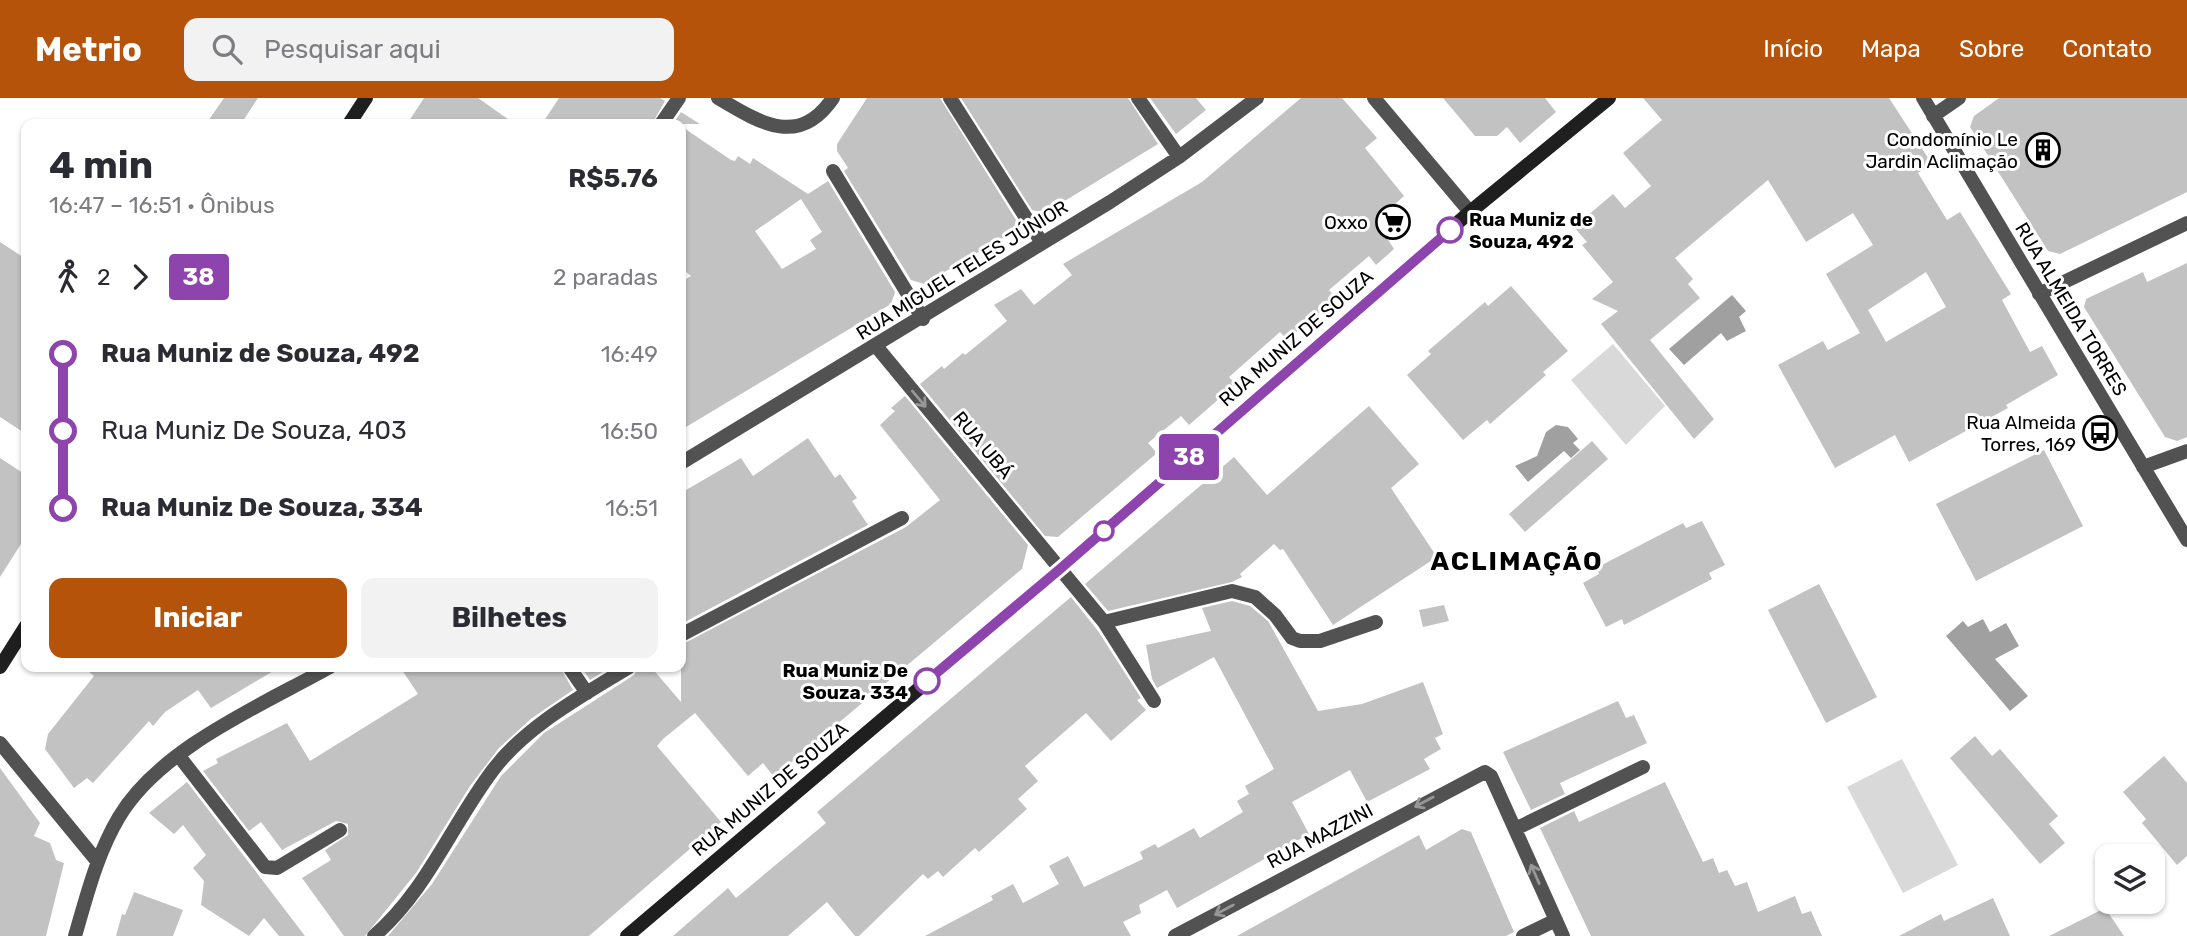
<!DOCTYPE html>
<html lang="pt">
<meta charset="utf-8">
<style>
body{margin:0;font-family:Rubik,sans-serif;background:#f2f2f3;color:#2b2b33;height:100vh;display:flex;flex-direction:column;font-size:26px;white-space:nowrap}
*{box-sizing:border-box;margin:0}
p{font-size:23px;color:#7c7c81}
.icon{flex:none;width:38px;height:38px;fill:none;stroke:currentColor;stroke-width:2;stroke-linecap:round;stroke-linejoin:round}
.map{position:relative;flex:1;overflow:hidden}
.details{position:absolute;left:21px;top:21px;width:665px;height:553px;display:flex;flex-direction:column;background:#fff;border-radius:14px;box-shadow:0 2px 5px #0004}
.details>*{flex:none}
.badge{padding:0 14px;border-radius:5px;font-size:24px;line-height:46px}
.fabs{position:absolute;left:2095px;top:746px;display:grid;gap:14px}
.fabs a{display:grid;place-items:center;width:70px;height:70px;border-radius:14px;background:#fff;box-shadow:0 2px 5px #0004;font-size:35px}
.map>.badge{position:absolute;translate:-50% -50%;box-shadow:0 0 0 4px #fff}
.legs{display:flex;align-items:center;gap:10px;height:77px;padding:0 28px;font-size:23px}
.legs p{margin-inline-start:auto}
.overview{display:flex;align-items:center;justify-content:space-between;height:119px;padding:0 28px}
h1{font-size:38px;font-weight:700;line-height:52px}
.button{display:flex;gap:14px;margin-top:auto;padding:14px 28px}
.button a{flex:1;height:80px;border-radius:14px;background:#b45309;color:#fff;font-size:28px;font-weight:700;line-height:80px;text-align:center}
.button a+a{background:#f2f2f3;color:#2b2b33}
ul{padding:0 28px;list-style:none}
li{display:flex;align-items:center;gap:24px;height:77px;font-size:26px}
li i{display:grid;place-items:center;width:10px;height:100%;margin:0 9px;background:currentColor}
li i::after{content:'';width:18px;height:18px;margin:-9px;border:5px solid;border-radius:50%;background:#fff}
li p{margin-inline-start:auto}
li:first-child i{background:linear-gradient(#0000 50%,currentColor 0)}
li:last-child i{background:linear-gradient(currentColor 50%,#0000 0)}
header{display:flex;align-items:center;gap:42px;box-sizing:border-box;height:98px;padding:0 35px;background:#b45309;color:#fff}
header strong{font-size:33px}
nav{display:flex;gap:38px;margin-inline-start:auto;font-size:24px}
.search{width:490px;height:63px;background:#f2f2f3;display:flex;align-items:center;gap:18px;box-sizing:border-box;padding:0 24px;border-radius:14px;color:#7c7c81;font-size:26px}
.map>svg:first-child{display:block}
.green{fill:#d9d9d9}
.water{fill:#a0a0a0}
.building{fill:#c2c2c2;fill-rule:evenodd}
.lines{fill:none;stroke-linecap:round;stroke-linejoin:round}
.street{stroke:#525252;stroke-width:14}
.secondary{stroke:#1f1f1f;stroke-width:14}
.oneway{stroke:#979797}
.line-1-casing{stroke:#fff;stroke-width:16}
.line-1{stroke:#8e44ad;stroke-width:10}
.stop-1-dot{fill:#fff;stroke:#8e44ad;stroke-width:3.5}
.labels{text-anchor:middle;dominant-baseline:central;stroke-width:6;stroke-linejoin:round;paint-order:stroke}
.poi-label{font-size:19px;fill:#000;stroke:#fff;text-anchor:end}
.stop-label{font-size:19px;font-weight:bold;fill:#000;stroke:#fff;text-anchor:start}
.street-label{font-size:19px;fill:#000;stroke:#fff}
.district-label{font-size:26px;font-weight:bold;letter-spacing:2px;fill:#000;stroke:#fff}
</style>
<header>
<strong>Metrio</strong>
<div class="search"><svg class="icon" aria-label="search" viewBox="0 0 24 24"><circle cx="10" cy="10" r="6"/><path d="M15 15l6 6"/></svg>Pesquisar aqui</div>
<nav><a>Início</a><a>Mapa</a><a>Sobre</a><a>Contato</a></nav>
</header>
<div class="map">
<svg width="2187" height="838" viewBox="0 0 2187 838">
<rect width="100%" height="100%" fill="#fff"/>
<path class="green" d="M1613 246 1665 308 1626 347 1571 282Z
M1902 661 1958 767 1903 795 1847 689Z"/>
<path class="water" d="M1732 197 1746 213 1739 219 1746 233 1727 243 1721 235 1684 267 1669 251Z
M1556 327 1568 329 1578 341 1573 345 1580 352 1571 360 1564 353 1528 384 1515 368 1537 358 1546 334Z
M1983 521 1990 534 2006 525 2019 548 1995 561 2028 598 2010 613 1946 538 1963 523 1968 529Z"/>
<path class="building" d="M224 0H258L241 26H206Z
M424 0H478L515 26H407Z
M559 0H660L665 3 652 26H542Z
M867 0H940L1016 122 1013 134 924 186 911 182 844 73 848 70 837 53V46Z
M961 0H1128L1158 46 1045 115 1032 112Z
M1150 0H1196L1206 12 1176 36Z
M1301 0H1342L1377 40 1365 50 1404 98 1376 123 1394 151 1376 167 1369 158 1329 192 1336 201 1287 242 1280 234 1229 279 1236 286 1189 327 1181 318 1148 345 1157 355 1058 439 1045 438 920 286 942 268 944 271 963 255 965 257 1007 223 994 207 1021 191 1034 207 1072 177 1063 166 1202 84Z
M1443 0H1545L1556 14 1520 45 1507 29 1497 38H1475Z
M1643 0H1889L1932 66 1918 75 1947 122 1960 114 2011 196 2002 202 2030 254 2042 248 2058 277 2006 307 2008 310 1909 364 1895 337 1835 370 1778 267 1823 243 1828 252 1860 235 1826 176 1873 147 1853 115 1806 144 1768 82 1675 160 1693 181 1688 186 1700 200 1650 242 1714 321 1694 341 1601 226 1618 213 1592 201 1613 184 1582 147 1587 144 1574 129 1613 96 1625 110 1651 88 1623 55 1662 22ZM1926 174 1946 209 1886 244 1868 212Z
M1999 0H2187V94L2060 156 2048 153 1970 29 1974 18Z
M681 14 700 26H673Z
M681 28 731 62 735 63 738 58 750 66 753 60 808 96 828 83 895 194 891 206 681 332V184L691 178 681 170ZM801 101 822 134 810 142 816 151 782 171 755 133Z
M0 144 26 161V336L0 319Z
M2187 165V339L2177 343 2165 339 2084 209 2086 201 2143 174 2147 184Z
M1511 188 1568 253 1543 274 1546 277 1490 326 1487 322 1463 342 1407 277 1431 256 1428 253 1485 204 1488 208Z
M905 298 1028 447 1022 471 774 679 763 665 748 678 695 615 663 641 657 648 721 724 589 838H388L432 786 501 678 544 635 634 577 639 569H651L681 604V547L906 429 940 402 880 327 895 313 891 310Z
M1369 308 1419 366 1391 390 1437 459 1333 527 1283 451 1280 452 1274 446 1240 476 1242 479 1232 484 1108 513 1085 486 1234 359 1267 397Z
M808 340 835 380 840 376 857 400 852 403 868 427 681 526V395L741 360 753 378Z
M1592 343 1608 361 1525 434 1509 416Z
M2044 352 2083 428 1976 483 1936 406Z
M0 360 26 377V438L0 479Z
M1702 423 1725 467 1709 475 1712 481 1624 527 1622 521 1606 529 1583 485 1599 476 1596 470 1683 425 1686 430Z
M1819 486 1877 599 1826 625 1768 512Z
M1071 499 1098 533 1141 600 1137 602 1146 612 1111 643 1086 615 1025 668 1038 683 1018 701 1027 711 979 754 975 750 943 779 938 773 928 781 923 776 859 838H855L827 804 788 838H673L728 790 736 800 826 725 817 714Z
M1232 503 1250 508 1268 523 1318 613 1362 606 1423 584 1443 636 1435 640 1441 651 1424 661 1430 671 1367 704 1350 672 1292 704 1309 736 1177 810 1167 792 1139 807 1141 815 1123 824 1131 838H925L993 802 991 798 1013 786 1023 805 1059 786 1049 768 1068 758 1084 789 1143 761 1140 754 1155 746 1158 750 1194 730 1200 740 1243 714 1237 703 1249 696 1245 688 1274 671 1214 559 1157 590 1152 581 1146 547 1211 533 1202 510Z
M1444 507 1449 523 1423 529 1419 512Z
M83 569H280L211 610 198 592 165 614 153 628 149 623 93 685 87 680 74 690 45 651 48 636 94 578Z
M400 569H560L573 592 532 620 499 650 470 688 416 775 365 838H344L302 780 331 762 325 752 348 737V726L336 723 282 752 261 724 249 733 203 673 218 665 216 661 287 625 310 663 418 596Z
M581 569H611L590 582Z
M1618 603 1626 620 1634 617 1647 645 1560 685 1565 696 1531 712 1503 654Z
M1975 638 1992 658 2000 651 2058 718 2049 726 2065 745 2040 766 1950 660Z
M2164 658 2187 685V758L2177 767 2142 725 2146 721 2123 694Z
M0 670 40 725 34 738 50 745 56 762 64 765 46 838H0Z
M187 684 250 766 305 838H279L264 820 249 838 201 807 204 783 193 770 206 757 183 727 174 736 149 715Z
M1665 684 1703 764 1713 760 1719 775 1727 772 1735 788 1747 784 1758 814 1795 798 1802 816 1811 813 1822 838H1591L1540 730 1574 713 1579 724Z
M1462 731 1471 734 1514 834 1506 838H1237L1419 737 1426 752Z
M134 794 183 812 173 838H116L122 816 125 817Z
M1993 800 2010 838H1899L1941 816 1944 823Z
M2105 810 2124 838H2049Z"/>
<g class="lines">
<path class="street" d="M718 0C760 25 799 50 833 0
M950 0 1042 145
M1138 0 1179 59
M1374 0 1470 114
M1923 0 2187 442
M1933 18 1959 0
M661 26 679 0
M833 73 923 221
M2039 196 2187 125
M876 248 1104 524 1154 603
M681 365 1110 104 1179 59 1257 0
M2143 369 2187 353
M1104 524 1232 493 1255 499 1275 517 1292 540 1300 543H1320L1376 524
M681 537 902 420
M569 569 587 595
M0 645 97 763
M179 658 265 769 277 770 340 732
M1515 731 1643 669
M75 838C87 797 97 756 119 719 160 650 262 607 330 569
M374 838C426 794 452 726 493 672 526 628 582 598 629 569
M1175 838 1485 674 1491 678 1563 838
M1523 838 1556 822"/>
<path class="secondary" d="M349 26 366 0
M0 569 26 528
M627 838 1060 471 1470 114 1609 0"/>
</g>
<defs><path id="oneway-shaft" d="M-6 0H5M1.5-3L5.5 0L1.5 3" fill="none" stroke-width="1.6" stroke-linecap="round" stroke-linejoin="round" transform="scale(1.75)"/></defs>
<g class="oneway">
<use href="#oneway-shaft" transform="translate(919 301) rotate(50)"/>
<use href="#oneway-shaft" transform="translate(1424 704) rotate(152)"/>
<use href="#oneway-shaft" transform="translate(1535 776) rotate(-114)"/>
<use href="#oneway-shaft" transform="translate(1224 812) rotate(152)"/>
</g>
<g class="lines">
<g class="line-1-casing">
<path id="line-1" d="M927 583 1060 471 1450 132"/>
</g>
<use href="#line-1" class="line-1"/>
</g>
<defs>
<g id="building-ring" transform="scale(1.75)"><circle r="9.5" fill="#fff" stroke="#000" stroke-width="1.5"/><path d="M-4-6H4V6H1V3H-1V6H-4ZM-2.5-4.3h1.7v1.8h-1.7ZM.8-4.3h1.7v1.8H.8ZM-2.5-1h1.7V.8h-1.7ZM.8-1h1.7V.8H.8Z" fill="#000"/></g>
<g id="supermarket-ring" transform="scale(1.75)"><circle r="9.5" fill="#fff" stroke="#000" stroke-width="1.5"/><path d="M-6-5.5h2.5l.6 2H6L4.5 2H-2.5L-4.4-4H-6ZM-1.5 3.2a1.3 1.3 0 1 0 .1 0ZM3 3.2a1.3 1.3 0 1 0 .1 0Z" fill="#000"/></g>
<g id="bus-ring" transform="scale(1.75)"><circle r="9.5" fill="#fff" stroke="#000" stroke-width="1.5"/><path d="M-5-6H5V4H4V6H2V4H-2V6H-4V4H-5ZM-3.5-4V0h7V-4ZM-3.5 1.2v1.5H-2V1.2ZM2 1.2v1.5H3.5V1.2Z" fill="#000"/></g>
</defs>
<g fill-rule="evenodd">
<use href="#building-ring" x="2043" y="52"/>
<use href="#supermarket-ring" x="1393" y="124"/>
<use href="#bus-ring" x="2100" y="335"/>
</g>
<g class="stop-1-dot">
<circle cx="1450" cy="132" r="12"/>
<circle cx="1104" cy="433" r="9"/>
<circle cx="927" cy="583" r="12"/>
</g>
<g class="labels">
<g class="poi-label">
<text x="2018" y="41">Condomínio Le<tspan x="2018" dy="22">Jardin Aclimação</tspan></text>
<text x="1368" y="124">Oxxo</text>
<text x="2076" y="324">Rua Almeida<tspan x="2076" dy="22">Torres, 169</tspan></text>
</g>
<g class="stop-label">
<text x="1469" y="121">Rua Muniz de<tspan x="1469" dy="22">Souza, 492</tspan></text>
<text x="908" y="572" text-anchor="end">Rua Muniz De<tspan x="908" dy="22">Souza, 334</tspan></text>
</g>
<g class="street-label">
<text transform="translate(962 172) rotate(-32)">RUA MIGUEL TELES JÚNIOR</text>
<text transform="translate(2071 211) rotate(59)">RUA ALMEIDA TORRES</text>
<text transform="translate(1296 240) rotate(-41)">RUA MUNIZ DE SOUZA</text>
<text transform="translate(983 347) rotate(50)">RUA UBÁ</text>
<text transform="translate(770 691) rotate(-40)">RUA MUNIZ DE SOUZA</text>
<text transform="translate(1320 738) rotate(-28)">RUA MAZZINI</text>
</g>
<g class="district-label">
<text x="1517" y="463">ACLIMAÇÃO</text>
</g>
</g>
</svg>
<div class="fabs">
<a><svg class="icon" aria-label="layers" viewBox="0 0 24 24"><path d="M12 4l9 5-9 5-9-5zM3 14l9 5 9-5"/></svg></a>
</div>
<b class="badge" style="left:1189px;top:359px;background:#8e44ad;color:#fff">38</b>
<section class="details">
<div class="overview"><div><h1>4 min</h1><p>16:47 – 16:51 · Ônibus</p></div><b>R$5.76</b></div>
<div class="legs"><svg class="icon" aria-label="walk" viewBox="0 0 24 24"><circle cx="13" cy="4" r="2"/><path d="M13 8l-2 6 4 7M11 14l-3 7M7 12l3-4h3l4 4"/></svg>2<svg class="icon" aria-label="forward" viewBox="0 0 24 24"><path d="M9 5l7 7-7 7"/></svg><b class="badge" style="background:#8e44ad;color:#fff">38</b><p>2 paradas</p></div>
<ul>
<li><i style="color:#8e44ad"></i><b>Rua Muniz de Souza, 492</b><p>16:49</p></li>
<li><i style="color:#8e44ad"></i><span>Rua Muniz De Souza, 403</span><p>16:50</p></li>
<li><i style="color:#8e44ad"></i><b>Rua Muniz De Souza, 334</b><p>16:51</p></li>
</ul>
<div class="button"><a>Iniciar</a><a>Bilhetes</a></div>
</section>
</div>
